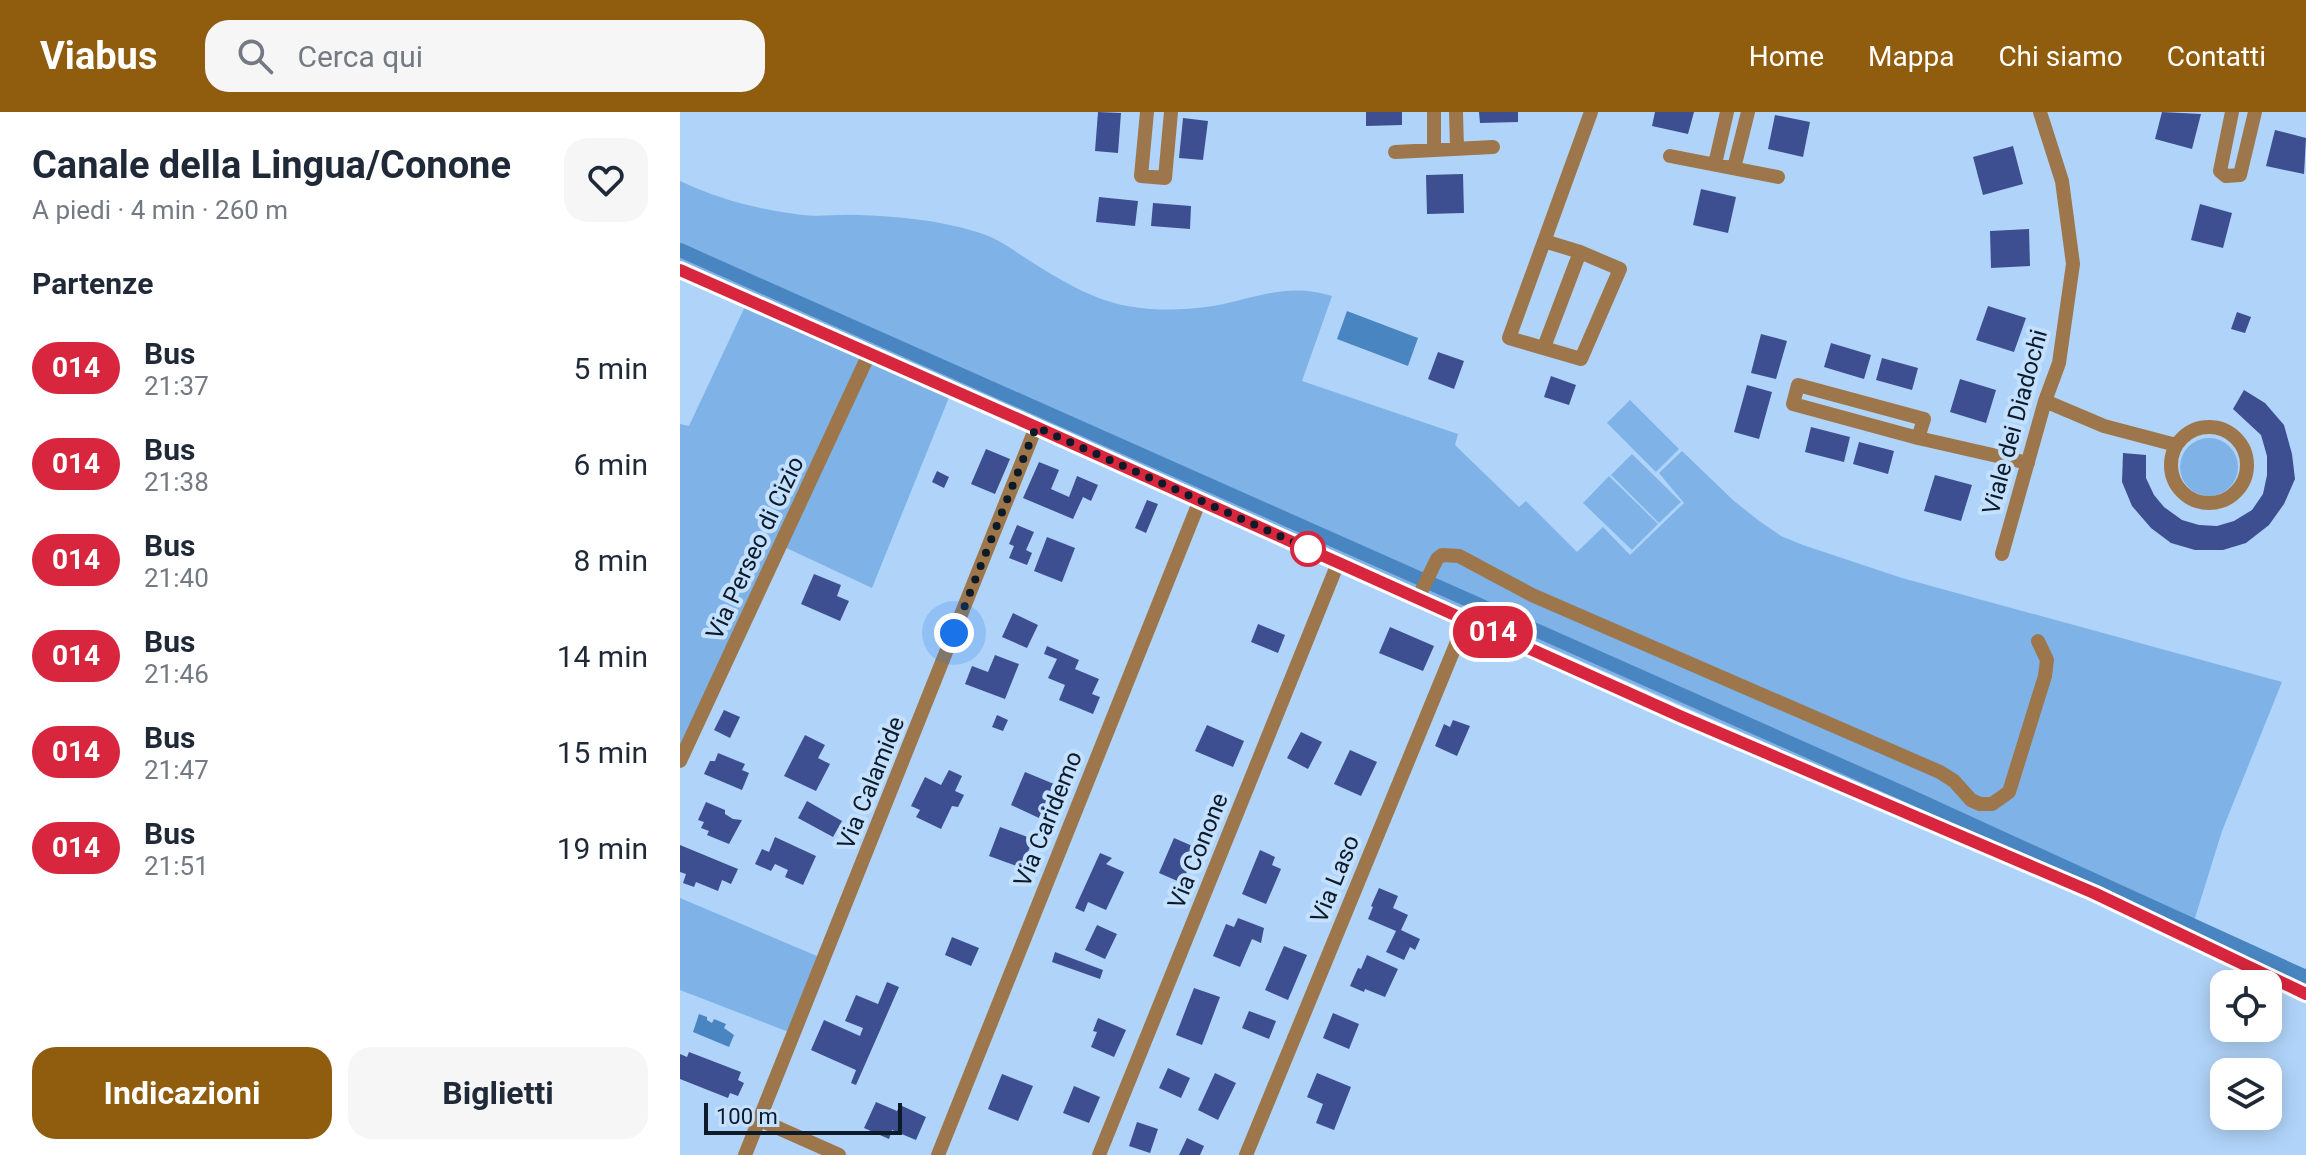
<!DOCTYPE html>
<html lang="it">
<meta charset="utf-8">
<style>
body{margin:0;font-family:Roboto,sans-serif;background:#f6f6f7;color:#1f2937;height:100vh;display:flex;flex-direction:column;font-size:30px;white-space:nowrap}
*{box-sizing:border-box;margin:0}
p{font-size:26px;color:#747a83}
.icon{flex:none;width:44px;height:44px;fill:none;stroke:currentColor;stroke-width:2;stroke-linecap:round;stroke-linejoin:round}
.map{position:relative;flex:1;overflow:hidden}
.drawer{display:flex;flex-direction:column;background:#fff;width:680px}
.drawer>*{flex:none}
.badge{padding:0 16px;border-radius:26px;font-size:28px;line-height:52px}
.fabs{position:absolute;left:1530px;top:858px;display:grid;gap:16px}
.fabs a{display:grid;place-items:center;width:72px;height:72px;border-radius:16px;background:#fff;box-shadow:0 4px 20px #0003;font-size:40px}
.scale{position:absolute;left:24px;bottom:20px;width:198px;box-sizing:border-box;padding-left:8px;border:4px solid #0d1a28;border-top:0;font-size:22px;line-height:28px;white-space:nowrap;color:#0d1a28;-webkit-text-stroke:6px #c4e0ff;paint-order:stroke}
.you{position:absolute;width:40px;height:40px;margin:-20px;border:6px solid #fff;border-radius:50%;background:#1a73e8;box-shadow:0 0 0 12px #1a73e833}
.map>.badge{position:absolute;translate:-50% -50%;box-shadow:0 0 0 4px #fff}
h2{padding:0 32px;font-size:30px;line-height:72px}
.round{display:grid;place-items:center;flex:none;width:84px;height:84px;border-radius:24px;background:#f6f6f7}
.head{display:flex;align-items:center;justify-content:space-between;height:136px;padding:0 32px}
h1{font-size:38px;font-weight:700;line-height:60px}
.primary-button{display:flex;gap:16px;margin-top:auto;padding:16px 32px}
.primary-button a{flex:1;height:92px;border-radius:24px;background:#905c0e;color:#fff;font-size:32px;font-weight:700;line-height:92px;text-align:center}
.primary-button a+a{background:#f6f6f7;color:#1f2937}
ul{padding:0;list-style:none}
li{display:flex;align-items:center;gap:24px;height:96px;padding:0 32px}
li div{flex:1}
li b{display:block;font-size:30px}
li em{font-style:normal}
li .badge{min-width:88px;font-weight:700;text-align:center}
header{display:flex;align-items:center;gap:48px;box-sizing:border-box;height:112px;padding:0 40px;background:#905c0e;color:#fff}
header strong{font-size:38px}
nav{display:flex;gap:44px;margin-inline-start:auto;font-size:28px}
.search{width:560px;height:72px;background:#f6f6f7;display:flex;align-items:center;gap:20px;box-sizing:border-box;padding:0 28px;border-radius:24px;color:#747a83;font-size:30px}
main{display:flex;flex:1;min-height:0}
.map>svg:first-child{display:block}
.green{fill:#7fb2e7}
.water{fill:#4985c1}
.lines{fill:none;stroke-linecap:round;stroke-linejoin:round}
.canal{stroke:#4985c1;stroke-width:14}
.building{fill:#3d4f91}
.minor{stroke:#9d774b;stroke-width:14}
.line-casing{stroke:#fff;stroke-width:18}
.line{stroke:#d7263d;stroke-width:12}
.walk{stroke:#0d1a28;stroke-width:8;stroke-dasharray:0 14.4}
.stop-dot{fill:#fff;stroke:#d7263d;stroke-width:4}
.labels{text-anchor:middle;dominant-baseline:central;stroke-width:8;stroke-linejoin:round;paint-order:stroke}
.street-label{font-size:24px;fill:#0d1a28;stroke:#c4e0ff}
</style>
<header>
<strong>Viabus</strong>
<div class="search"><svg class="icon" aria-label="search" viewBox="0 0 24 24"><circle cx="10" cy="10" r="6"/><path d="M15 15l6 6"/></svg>Cerca qui</div>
<nav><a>Home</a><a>Mappa</a><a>Chi siamo</a><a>Contatti</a></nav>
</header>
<main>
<section class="drawer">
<div class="head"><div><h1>Canale della Lingua/Conone</h1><p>A piedi · 4 min · 260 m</p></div><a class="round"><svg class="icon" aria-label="heart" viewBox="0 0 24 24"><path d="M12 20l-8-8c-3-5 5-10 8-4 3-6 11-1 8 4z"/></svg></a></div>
<h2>Partenze</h2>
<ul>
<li><span class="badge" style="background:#d7263d;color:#fff">014</span><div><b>Bus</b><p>21:37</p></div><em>5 min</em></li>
<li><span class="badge" style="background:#d7263d;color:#fff">014</span><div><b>Bus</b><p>21:38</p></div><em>6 min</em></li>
<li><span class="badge" style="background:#d7263d;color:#fff">014</span><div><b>Bus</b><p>21:40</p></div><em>8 min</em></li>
<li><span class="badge" style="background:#d7263d;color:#fff">014</span><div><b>Bus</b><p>21:46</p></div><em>14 min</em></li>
<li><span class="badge" style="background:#d7263d;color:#fff">014</span><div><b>Bus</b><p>21:47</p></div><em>15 min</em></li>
<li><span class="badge" style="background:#d7263d;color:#fff">014</span><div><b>Bus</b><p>21:51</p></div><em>19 min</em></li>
</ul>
<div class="primary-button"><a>Indicazioni</a><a>Biglietti</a></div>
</section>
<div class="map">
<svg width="1626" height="1043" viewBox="0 0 1626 1043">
<rect width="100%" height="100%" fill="#b0d4f9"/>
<path class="green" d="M0 69C38 87 80 98 122 103 140 105 159 102 177 103 217 104 258 108 297 120 316 125 333 138 350 149 382 169 416 190 454 195 480 199 507 198 533 194 577 186 607 170 652 184L622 269 778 322 775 333 839 395 846 389 897 440 923 415 950 443 1004 391 979 361 1002 339 1054 389 1078 408 1101 424 1123 433 1222 466 1602 570 1542 719 1511 819 0 150Z
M68 188 272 278 192 476 100 433 0 649V312L9 314Z
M950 288 999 337 976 360 927 311Z
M1500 355a29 29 0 1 1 58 0a29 29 0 1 1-58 0Z
M952 342 1001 390 979 411 931 363Z
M929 364 978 412 952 438 903 391Z
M0 786 144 847 114 922 0 878Z"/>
<path class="water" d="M667 199 738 226 728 254 657 227Z
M19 902 27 905V908L32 911 34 907 46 912 44 916 54 923 49 935 13 920Z"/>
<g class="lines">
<path class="canal" d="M0 138 1225 682 1626 865"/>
</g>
<path class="building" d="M418 0 441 1 438 41 415 39Z
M686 0H722V13L686 14Z
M799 0H838V10L800 11Z
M975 0H1014L1008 22 972 14Z
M1482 0 1521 2 1512 37 1475 27Z
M1095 3 1130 10 1123 45 1088 37Z
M503 6 528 9 523 48 499 46Z
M1595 18 1626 26 1624 62 1586 54Z
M1333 34 1343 72 1303 83 1293 45Z
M783 62 784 101 747 102 746 63Z
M1021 77 1056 85 1048 121 1013 113Z
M419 85 458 89 455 114 416 110Z
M473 91 511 94 510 117 471 114Z
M1520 92 1552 101 1543 136 1511 128Z
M1349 117 1350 154 1311 156 1310 119Z
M1308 194 1346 206 1334 240 1296 228Z
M1557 200 1571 205 1565 221 1551 217Z
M1081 222 1107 229 1096 267 1071 261Z
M1151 231 1191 243 1184 267 1144 255Z
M758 240 784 249 774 277 748 267Z
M1202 246 1238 256 1232 278 1196 268Z
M871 264 896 273 889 293 864 285Z
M1280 267 1316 278 1306 311 1270 300Z
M1067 273 1092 280 1079 327 1054 320Z
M1564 278 1585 291 1604 313 1612 342 1615 367 1604 392 1589 413 1566 431 1543 438H1515L1491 431 1471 416 1452 394 1442 370 1443 341 1466 343V366L1474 383 1484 395 1502 408 1519 413 1537 414 1554 409 1572 398 1583 382 1587 363V344L1581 323 1553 297Z
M1131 315 1170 325 1164 350 1125 340Z
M1179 330 1214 339 1208 362 1173 352Z
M306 337 330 347 315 382 291 372Z
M359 350 379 358 371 377 389 385 397 364 418 373 411 389 403 385 393 407 343 386Z
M257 359 269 365 264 376 252 370Z
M1255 363 1292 373 1281 409 1244 399Z
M467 388 478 392 466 421 455 416Z
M337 413 354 420 346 438 352 441 347 453 329 446 334 434 329 432Z
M367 425 395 436 382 470 354 459Z
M134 462 161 473 157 484 169 489 160 509 121 492Z
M333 501 358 513 347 536 322 525Z
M578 512 605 523 598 541 571 530Z
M710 515 754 534 743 559 699 541Z
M367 534 399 548 395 557 419 567 412 582 420 585 413 602 379 588 385 573 368 566 377 547 364 542Z
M315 543 339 552 325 587 285 572 292 554 308 560Z
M44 598 60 605 50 626 34 618Z
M317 603 328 608 323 619 312 615Z
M773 608 790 614 777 644 755 634 764 612 770 615Z
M527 613 564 629 553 655 515 639Z
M621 620 642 630 628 657 607 646Z
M125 623 145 633 138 646 150 652 136 679 104 664Z
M670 638 697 650 681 684 654 672Z
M38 641 65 652 62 658 69 661 62 678 24 662 30 649H35Z
M269 658 282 664 275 679 284 683 278 695 272 694 261 717 236 705 240 698 231 694 245 665 261 673Z
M345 660 374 672 359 706 331 693Z
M127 689 162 709 153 725 118 706Z
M26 690 45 698V702L53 707 62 708 49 732 27 723 29 719 21 716 24 710 18 708Z
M320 715 353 727 342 756 309 744Z
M95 725 136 744 123 773 105 765 108 758 95 752 91 759 75 752 82 737 89 740Z
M494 726 517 736 502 771 479 761Z
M0 733 58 757 51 772 42 768 38 779 16 770 14 775 3 771 6 762 0 760Z
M580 738 595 745 592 753 601 757 586 792 562 782Z
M420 741 432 746 426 752 444 760 426 798 408 790 404 800 395 796Z
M699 776 718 784 713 796 728 803 721 818 740 827 735 838 730 835 724 848 706 840 716 819 688 807 693 795 691 794Z
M558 806 584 816 581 831 572 827 560 855 533 844 546 812 554 815Z
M417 813 437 822 425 847 405 838Z
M272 825 299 836 291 854 265 843Z
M604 834 627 843 608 888 585 878Z
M375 840 423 858 420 867 372 850Z
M687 843 718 857 705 885 685 877 684 880 670 874 678 856 681 857Z
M207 870 219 875 176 973 171 971 176 958 131 938 144 908 180 924 183 916 165 909 176 883 198 892Z
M514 876 540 885 522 933 496 923Z
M569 899 596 909 589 927 562 916Z
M653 901 679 912 669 937 643 926Z
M418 906 446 918 434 945 411 935 417 920 413 919Z
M9 940 61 960 58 968 64 971 58 984 50 981 48 986 0 967V942L7 945Z
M488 956 510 966 501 986 479 976Z
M535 961 556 971 538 1008 518 998Z
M637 961 671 975 654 1018 636 1011 643 992 627 985Z
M322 962 353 974 338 1009 308 997Z
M394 974 420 985 409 1011 383 1001Z
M196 990 217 999 220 993 246 1005 236 1028 212 1018 209 1027 184 1016Z
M457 1010 478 1017 470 1041 449 1034Z
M507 1026 524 1034 520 1043H499Z"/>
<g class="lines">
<path class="minor" d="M467 0 461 64 485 66 491 0
M754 0V37
M776 0 777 36
M1552 0 1540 59 1546 64 1560 63 1575 0
M715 40 813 35
M990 44 1098 65
M1035 52 1047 0
M1054 56 1068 0
M864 129 900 140 940 157 901 247 829 226 911 0
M0 158 356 315 1002 605 1414 781 1626 882
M864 235 900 140
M1365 289 1424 314 1496 333
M1491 353a38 38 0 1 1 76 0a38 38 0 1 1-76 0Z
M1238 326 1244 307 1118 273 1113 292 1238 326 1348 351
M1322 442 1365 289 1379 251 1393 152 1382 69 1360 0
M738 486 757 447 762 443 779 444 852 483 1260 660 1274 669 1291 688 1300 692H1312L1329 680 1365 564 1367 548 1358 529
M0 649 189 242
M80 1008 159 1043
M65 1043 356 315
M258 1043 520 388
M419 1043 658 451
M566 1043 786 508"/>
</g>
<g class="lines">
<g class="line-casing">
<path id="line" d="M0 158 356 315 1002 605 1414 781 1626 882"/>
</g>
<use href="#line" class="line"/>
<path class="walk" d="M274 521 356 315 631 438 628 437"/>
</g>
<circle class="stop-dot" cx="628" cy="437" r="16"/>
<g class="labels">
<g class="street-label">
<text transform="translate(1335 310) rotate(-75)">Viale dei Diadochi</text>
<text transform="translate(75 436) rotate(-65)">Via Perseo di Cizio</text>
<text transform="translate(191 671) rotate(-68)">Via Calamide</text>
<text transform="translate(368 707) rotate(-68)">Via Caridemo</text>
<text transform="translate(518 739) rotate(-68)">Via Conone</text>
<text transform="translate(655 767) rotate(-68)">Via Laso</text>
</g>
</g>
</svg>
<div class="fabs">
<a><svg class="icon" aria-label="locate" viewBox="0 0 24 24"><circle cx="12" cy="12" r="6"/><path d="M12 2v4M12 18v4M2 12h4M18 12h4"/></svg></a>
<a><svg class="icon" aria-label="layers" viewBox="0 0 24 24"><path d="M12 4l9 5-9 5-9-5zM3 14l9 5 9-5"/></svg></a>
</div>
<div class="scale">100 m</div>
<div class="you" style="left:274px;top:521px"></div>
<b class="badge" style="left:813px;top:520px;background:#d7263d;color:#fff">014</b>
</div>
</main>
